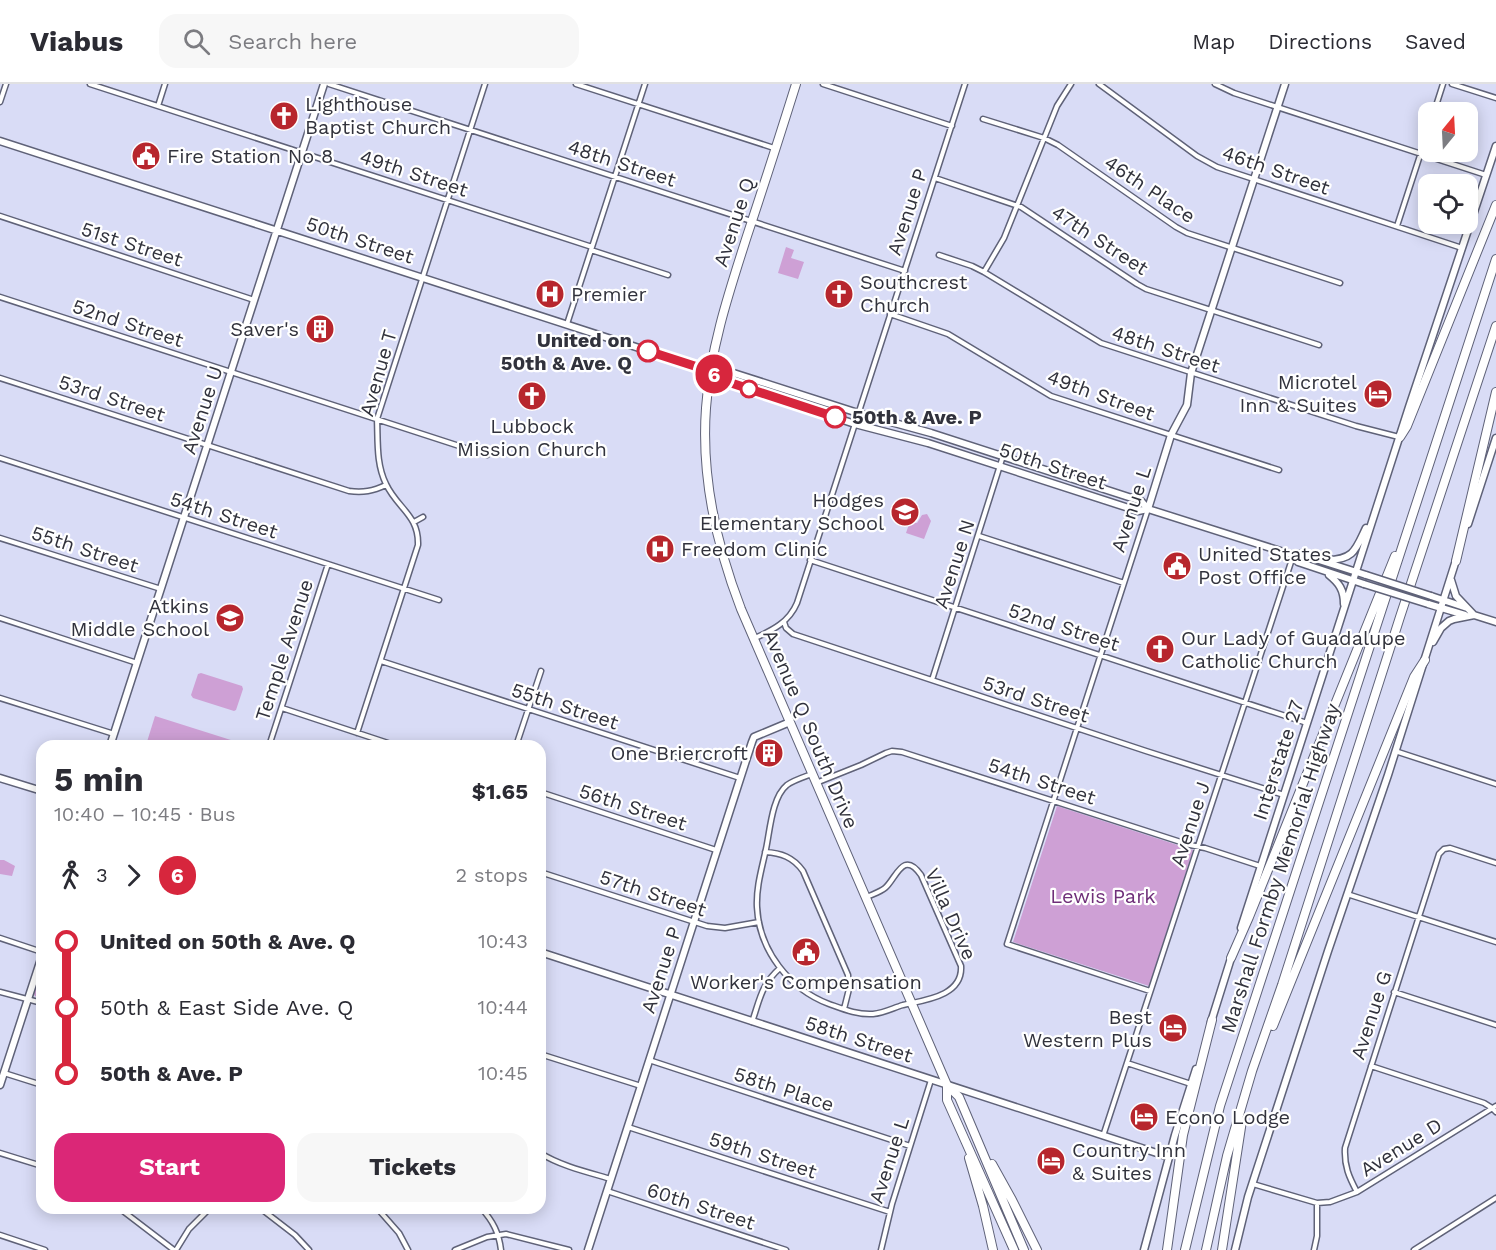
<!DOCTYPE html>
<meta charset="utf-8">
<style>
body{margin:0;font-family:"Work Sans",sans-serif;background:#f7f7f7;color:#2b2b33;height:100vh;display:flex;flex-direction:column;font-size:22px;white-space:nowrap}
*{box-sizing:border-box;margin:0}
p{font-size:20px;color:#7c7c81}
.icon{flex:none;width:33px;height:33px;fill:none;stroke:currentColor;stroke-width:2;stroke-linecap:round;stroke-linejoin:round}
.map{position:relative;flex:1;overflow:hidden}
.details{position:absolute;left:36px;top:656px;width:510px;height:474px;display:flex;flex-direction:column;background:#fff;border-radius:18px;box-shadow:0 3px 15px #0003}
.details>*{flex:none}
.badge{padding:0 12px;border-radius:20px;font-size:21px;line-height:39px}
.needle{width:39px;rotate:18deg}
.tools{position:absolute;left:1418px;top:18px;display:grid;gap:12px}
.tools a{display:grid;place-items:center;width:60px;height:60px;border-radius:12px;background:#fff;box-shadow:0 3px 15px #0003;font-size:30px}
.map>.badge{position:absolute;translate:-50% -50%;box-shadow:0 0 0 3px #fff}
.legs{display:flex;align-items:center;gap:9px;height:66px;padding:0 18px;font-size:20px}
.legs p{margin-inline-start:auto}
.overview{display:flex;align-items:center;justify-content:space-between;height:102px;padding:0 18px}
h1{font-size:33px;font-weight:700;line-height:45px}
.cta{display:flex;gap:12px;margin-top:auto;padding:12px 18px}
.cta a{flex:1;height:69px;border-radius:18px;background:#db2777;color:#fff;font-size:24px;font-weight:700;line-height:69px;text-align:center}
.cta a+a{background:#f7f7f7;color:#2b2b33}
ul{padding:0 18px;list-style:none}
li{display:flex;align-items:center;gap:21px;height:66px;font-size:22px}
li i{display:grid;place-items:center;width:9px;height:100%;margin:0 8px;background:currentColor}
li i::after{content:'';width:15px;height:15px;margin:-8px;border:4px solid;border-radius:50%;background:#fff}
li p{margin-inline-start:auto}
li:first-child i{background:linear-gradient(#0000 50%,currentColor 0)}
li:last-child i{background:linear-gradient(currentColor 50%,#0000 0)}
header{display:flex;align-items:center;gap:36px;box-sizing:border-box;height:84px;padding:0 30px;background:#fff;border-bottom:2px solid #e1e1e2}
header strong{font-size:28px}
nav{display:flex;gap:33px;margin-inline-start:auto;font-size:21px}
.search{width:420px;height:54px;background:#f7f7f7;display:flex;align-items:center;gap:15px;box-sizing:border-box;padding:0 21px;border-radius:18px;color:#7c7c81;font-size:22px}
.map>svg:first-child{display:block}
.green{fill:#cea0d5}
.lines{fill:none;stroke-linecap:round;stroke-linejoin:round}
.street-casing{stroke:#5f6278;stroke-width:7}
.secondary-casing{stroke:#5f6278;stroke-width:9}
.highway-casing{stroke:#5f6278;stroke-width:10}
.street{stroke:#fff;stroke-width:4}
.secondary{stroke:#fff;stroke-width:6}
.highway{stroke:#fff;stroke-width:8}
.secondary-bridge-casing{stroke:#5f6278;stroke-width:9;stroke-linecap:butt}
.secondary-bridge{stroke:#fff;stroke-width:6}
.line-1-casing{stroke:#fff;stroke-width:14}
.line-1{stroke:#d7263d;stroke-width:9}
.stop-1-dot{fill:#fff;stroke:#d7263d;stroke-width:3}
.labels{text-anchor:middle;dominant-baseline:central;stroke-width:4.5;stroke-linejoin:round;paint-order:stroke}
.poi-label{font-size:20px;fill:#31323c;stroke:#fff;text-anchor:start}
.street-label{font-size:20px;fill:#31323c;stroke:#fff}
.stop-label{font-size:20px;font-weight:bold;fill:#31323c;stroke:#fff;text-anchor:end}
.park-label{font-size:20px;fill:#6f2f79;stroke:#fff}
</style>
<header>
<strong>Viabus</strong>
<div class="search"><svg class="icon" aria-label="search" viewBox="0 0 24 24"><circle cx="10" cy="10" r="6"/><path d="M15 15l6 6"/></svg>Search here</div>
<nav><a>Map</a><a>Directions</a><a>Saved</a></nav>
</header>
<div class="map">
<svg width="1496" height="1166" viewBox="0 0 1496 1166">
<rect width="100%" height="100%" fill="#d9dcf6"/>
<path class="green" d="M786 163 794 166 791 174 804 178 798 195 778 189Z
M927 430 931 437 924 455 906 449 910 437 917 439 922 431Z
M201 589 242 602 243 605 236 626 234 627 193 614 191 611 198 590Z
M155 632 234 657 233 661H146Z
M1057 722 1193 766 1149 902 1013 858Z
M0 776H4L15 782 12 792 0 790Z
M42 883V914L35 912 33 909Z"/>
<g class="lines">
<g class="street-casing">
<path id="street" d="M90 0 592 163
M329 0 905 187
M576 0 774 64
M823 0 952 42
M1099 0 1197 72 1217 83 1462 164
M1215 0 1234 9 1486 91
M1452 0 1496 14
M0 18 6 0
M158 22 165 0
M1434 28 1443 0
M983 35 1044 54 1058 61 1176 143 1187 149 1340 199
M935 94 1021 123 1137 200 1146 205 1319 261
M0 132 254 216
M1397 142 1428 47
M591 166 668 191
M939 171 972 182 984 188 1101 259 1356 342 1399 353
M984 188 1004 154 1057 22 1071 0
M0 213 487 371
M890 230 948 250 1051 312 1279 386
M567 240 645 0
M0 294 349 407C363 409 373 407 386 401
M0 374 439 516
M1148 425 1007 860 1150 907
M414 438 423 433
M979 452 1124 499
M0 454 161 505
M810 476 1307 639
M0 534 137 579
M784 538 786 544 793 550 1146 667 1284 711
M755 554C773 546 789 538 797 519L965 0
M381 577 740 694
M932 596 1003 372
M0 614 114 650
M282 624 397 662
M357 649 418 461C419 431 397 424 386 400 376 380 378 357 377 335L485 0
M269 662 328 480
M516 662 541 587
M1395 667 1496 700
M812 690C804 693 794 696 787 701 772 713 770 746 766 765 762 784 756 803 757 823 759 866 789 905 829 920 843 925 857 931 873 930 884 929 893 924 903 921 925 916 963 912 961 882L921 791C903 765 896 795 885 804 880 808 873 810 867 813
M816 699 861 681 886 669 892 667 902 668 1190 761 1205 764 1260 782
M540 708 716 766
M765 768C781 769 793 773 803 787L848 891 849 905 844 925
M540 788 707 842 725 844 759 838
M1347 810 1496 858
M0 854 42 868
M0 908 42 919
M1394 908 1496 941
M752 938C760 915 761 901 780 884
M540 970 641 1002
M649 976 910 1062
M1127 979 1191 1000
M1371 982 1484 1019 1492 1024 1496 1028
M4 989 42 1001
M628 1043 890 1128
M1103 1052 1293 472
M0 1069 42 1082
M540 1069C561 1082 587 1088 611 1095
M1253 1100 1317 1119 1330 1118 1357 1108 1496 1022
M607 1107 786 1166
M1357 1108C1349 1093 1344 1082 1345 1064L1439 770 1444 765 1450 764 1496 779
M119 1124 174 1166
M260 1124 295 1151 309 1166
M377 1124 399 1149 408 1166
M481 1124C493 1137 499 1149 501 1166
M0 1151 45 1166
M176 1166 189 1145 210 1124
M455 1166 487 1153 506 1150 569 1166
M881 1166 892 1120 931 996
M1314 1166 1317 1152V1119
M1414 1166 1496 1114"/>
</g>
<g class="secondary-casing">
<path id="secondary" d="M0 57 710 287 722 296 855 340 928 359 1138 427 1148 425
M711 287 724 286 858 329 931 349 1141 417 1148 425 1293 471 1300 470 1366 491
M1148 425 1171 351 1187 321 1191 289 1285 0
M1468 440 1496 354
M1293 471 1298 478 1364 500
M1327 476C1354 476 1356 465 1366 444
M1329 491C1339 499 1344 506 1344 520
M1451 496 1456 512 1474 531
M1431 512 1467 524
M1428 520 1465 531
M1433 558 1441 544 1449 537 1454 535 1474 531 1496 538
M110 662 324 0
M0 694 42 707
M1241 844 1409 323 1496 62
M540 868 1169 1073
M1211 938 1232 871
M0 1001 42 872
M588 1166 752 658 754 653 790 638
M1144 1166 1175 1051 1196 985
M1235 1166 1248 1113 1328 867 1388 691 1457 473"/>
</g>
<g class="highway-casing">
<path id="highway" d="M796 0C780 51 764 101 747 152 729 208 710 265 706 324 701 393 716 460 741 525L947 1001 959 1013 1024 1166
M1400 353 1407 342 1496 121
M1456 477 1496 308
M1231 874 1249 833 1395 472
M1273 942 1414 593 1425 576
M947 1001V1016L1014 1166
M969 1074 983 1122 993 1166
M992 1080 1012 1116 1037 1166
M1167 1166 1183 1051 1212 936
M1185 1166 1220 1022 1496 175
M1206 1166 1227 1072 1252 987 1282 901 1400 533 1496 242
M1222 1166 1242 1037"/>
</g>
<use href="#street" class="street"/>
<use href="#secondary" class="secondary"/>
<use href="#highway" class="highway"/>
<g class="secondary-bridge-casing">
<path id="secondary-bridge" d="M1366 491 1431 512
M1364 500 1428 520"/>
</g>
<use href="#secondary-bridge" class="secondary-bridge"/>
</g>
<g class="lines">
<g class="line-1-casing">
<path id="line-1" d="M648 267 710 287 722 296 835 333"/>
</g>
<use href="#line-1" class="line-1"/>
</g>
<defs>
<g id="church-disc" transform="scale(1.5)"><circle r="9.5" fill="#b7262d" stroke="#fff"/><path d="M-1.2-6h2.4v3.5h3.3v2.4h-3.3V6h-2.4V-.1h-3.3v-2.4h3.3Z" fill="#fff"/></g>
<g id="civic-disc" transform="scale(1.5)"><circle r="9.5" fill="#b7262d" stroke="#fff"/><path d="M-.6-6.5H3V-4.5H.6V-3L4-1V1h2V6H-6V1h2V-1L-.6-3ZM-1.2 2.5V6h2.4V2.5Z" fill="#fff"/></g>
<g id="hospital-disc" transform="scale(1.5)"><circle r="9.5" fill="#b7262d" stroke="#fff"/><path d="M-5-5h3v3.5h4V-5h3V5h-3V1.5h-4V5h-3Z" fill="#fff"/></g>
<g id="building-disc" transform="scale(1.5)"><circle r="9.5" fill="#b7262d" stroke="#fff"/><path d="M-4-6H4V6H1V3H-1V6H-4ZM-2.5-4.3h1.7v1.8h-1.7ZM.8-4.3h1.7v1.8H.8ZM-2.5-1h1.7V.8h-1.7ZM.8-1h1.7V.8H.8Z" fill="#fff"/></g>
<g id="hotel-disc" transform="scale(1.5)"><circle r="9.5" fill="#b7262d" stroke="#fff"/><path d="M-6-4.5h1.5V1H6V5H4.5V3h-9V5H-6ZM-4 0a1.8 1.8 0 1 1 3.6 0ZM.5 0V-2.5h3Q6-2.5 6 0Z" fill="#fff"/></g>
<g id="school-disc" transform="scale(1.5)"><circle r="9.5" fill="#b7262d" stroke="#fff"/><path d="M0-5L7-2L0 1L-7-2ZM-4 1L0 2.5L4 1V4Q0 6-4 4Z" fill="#fff"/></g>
</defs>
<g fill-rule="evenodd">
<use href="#church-disc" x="284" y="32"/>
<use href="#civic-disc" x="146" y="72"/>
<use href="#hospital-disc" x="550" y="210"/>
<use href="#church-disc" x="839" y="210"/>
<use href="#building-disc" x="320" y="245"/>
<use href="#hotel-disc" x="1378" y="310"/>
<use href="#church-disc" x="532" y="312"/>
<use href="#school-disc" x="905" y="428"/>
<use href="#hospital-disc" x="660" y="465"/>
<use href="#civic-disc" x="1177" y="482"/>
<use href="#school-disc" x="230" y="534"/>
<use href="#church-disc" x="1160" y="565"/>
<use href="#building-disc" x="769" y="669"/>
<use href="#civic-disc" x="806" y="868"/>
<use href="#hotel-disc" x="1173" y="944"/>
<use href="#hotel-disc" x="1144" y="1033"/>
<use href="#hotel-disc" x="1051" y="1077"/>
</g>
<g class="stop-1-dot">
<circle cx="648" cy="267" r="10"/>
<circle cx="749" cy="305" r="8"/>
<circle cx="835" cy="333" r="10"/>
</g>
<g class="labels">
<g class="poi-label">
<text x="305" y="20">Lighthouse<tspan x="305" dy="23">Baptist Church</tspan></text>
<text x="167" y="72">Fire Station No 8</text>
<text x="860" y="198">Southcrest<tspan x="860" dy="23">Church</tspan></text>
<text x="571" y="210">Premier</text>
<text x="299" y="245" text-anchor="end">Saver's</text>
<text x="1357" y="298" text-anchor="end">Microtel<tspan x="1357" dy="23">Inn &amp; Suites</tspan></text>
<text x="532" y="342" text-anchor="middle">Lubbock<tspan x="532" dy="23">Mission Church</tspan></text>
<text x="884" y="416" text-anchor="end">Hodges<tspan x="884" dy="23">Elementary School</tspan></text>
<text x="681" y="465">Freedom Clinic</text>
<text x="1198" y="470">United States<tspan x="1198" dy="23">Post Office</tspan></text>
<text x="209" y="522" text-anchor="end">Atkins<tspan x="209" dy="23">Middle School</tspan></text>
<text x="1181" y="554">Our Lady of Guadalupe<tspan x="1181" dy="23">Catholic Church</tspan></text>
<text x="748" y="669" text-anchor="end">One Briercroft</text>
<text x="806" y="898" text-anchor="middle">Worker's Compensation</text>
<text x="1152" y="933" text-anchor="end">Best<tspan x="1152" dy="23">Western Plus</tspan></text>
<text x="1165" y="1033">Econo Lodge</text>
<text x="1072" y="1066">Country Inn<tspan x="1072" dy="23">&amp; Suites</tspan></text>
</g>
<g class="street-label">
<text transform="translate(622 79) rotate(18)">48th Street</text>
<text transform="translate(1276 86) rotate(19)">46th Street</text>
<text transform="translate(414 89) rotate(18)">49th Street</text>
<text transform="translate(1150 105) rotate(34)">46th Place</text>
<text transform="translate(907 128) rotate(-72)">Avenue P</text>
<text transform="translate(734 138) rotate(-72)">Avenue Q</text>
<text transform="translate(360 156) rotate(18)">50th Street</text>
<text transform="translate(1100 156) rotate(33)">47th Street</text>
<text transform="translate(132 160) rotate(18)">51st Street</text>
<text transform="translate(128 239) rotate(18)">52nd Street</text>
<text transform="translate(1166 265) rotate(18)">48th Street</text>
<text transform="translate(378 289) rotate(-74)">Avenue T</text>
<text transform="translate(1101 311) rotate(20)">49th Street</text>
<text transform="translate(112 314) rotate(18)">53rd Street</text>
<text transform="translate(202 326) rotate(-72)">Avenue U</text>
<text transform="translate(1053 382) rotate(18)">50th Street</text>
<text transform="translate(1131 425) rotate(-72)">Avenue L</text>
<text transform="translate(224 431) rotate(18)">54th Street</text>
<text transform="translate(85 465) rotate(18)">55th Street</text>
<text transform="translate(954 480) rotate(-72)">Avenue N</text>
<text transform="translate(1064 543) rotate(18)">52nd Street</text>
<text transform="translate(284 566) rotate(-72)">Temple Avenue</text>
<text transform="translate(1036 615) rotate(18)">53rd Street</text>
<text transform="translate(565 622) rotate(18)">55th Street</text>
<text transform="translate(811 645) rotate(67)">Avenue Q South Drive</text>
<text transform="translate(1278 676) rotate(-72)">Interstate 27</text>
<text transform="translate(1042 697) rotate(18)">54th Street</text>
<text transform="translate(633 723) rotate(18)">56th Street</text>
<text transform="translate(1190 740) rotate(-72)">Avenue J</text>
<text transform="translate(1280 784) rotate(-72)">Marshall Formby Memorial Highway</text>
<text transform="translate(653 809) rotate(18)">57th Street</text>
<text transform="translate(951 830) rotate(66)">Villa Drive</text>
<text transform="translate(661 886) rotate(-72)">Avenue P</text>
<text transform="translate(1371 931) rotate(-72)">Avenue G</text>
<text transform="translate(859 955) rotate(18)">58th Street</text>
<text transform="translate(784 1005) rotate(18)">58th Place</text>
<text transform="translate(1401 1063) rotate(-32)">Avenue D</text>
<text transform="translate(763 1071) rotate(18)">59th Street</text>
<text transform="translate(889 1076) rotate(-72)">Avenue L</text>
<text transform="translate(701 1122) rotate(18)">60th Street</text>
</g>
<g class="stop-label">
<text x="632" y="256">United on<tspan x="632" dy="23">50th &amp; Ave. Q</tspan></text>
<text x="852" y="333" text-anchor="start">50th &amp; Ave. P</text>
</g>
<g class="park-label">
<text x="1103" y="812">Lewis Park</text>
</g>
</g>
</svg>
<div class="tools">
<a><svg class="needle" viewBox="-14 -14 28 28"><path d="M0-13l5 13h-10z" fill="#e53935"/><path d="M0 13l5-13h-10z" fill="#7c7c81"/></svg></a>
<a><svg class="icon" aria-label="locate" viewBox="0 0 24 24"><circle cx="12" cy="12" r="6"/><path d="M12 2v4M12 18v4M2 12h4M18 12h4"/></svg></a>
</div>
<b class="badge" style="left:714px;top:290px;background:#d7263d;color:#fff">6</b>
<section class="details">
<div class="overview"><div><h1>5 min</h1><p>10:40 – 10:45 · Bus</p></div><b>$1.65</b></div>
<div class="legs"><svg class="icon" aria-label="walk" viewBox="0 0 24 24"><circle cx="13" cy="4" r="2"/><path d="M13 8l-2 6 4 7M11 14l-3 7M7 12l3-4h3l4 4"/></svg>3<svg class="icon" aria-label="forward" viewBox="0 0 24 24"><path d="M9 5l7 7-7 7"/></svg><b class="badge" style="background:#d7263d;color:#fff">6</b><p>2 stops</p></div>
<ul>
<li><i style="color:#d7263d"></i><b>United on 50th &amp; Ave. Q</b><p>10:43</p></li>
<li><i style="color:#d7263d"></i><span>50th &amp; East Side Ave. Q</span><p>10:44</p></li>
<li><i style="color:#d7263d"></i><b>50th &amp; Ave. P</b><p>10:45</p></li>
</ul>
<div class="cta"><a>Start</a><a>Tickets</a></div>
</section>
</div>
